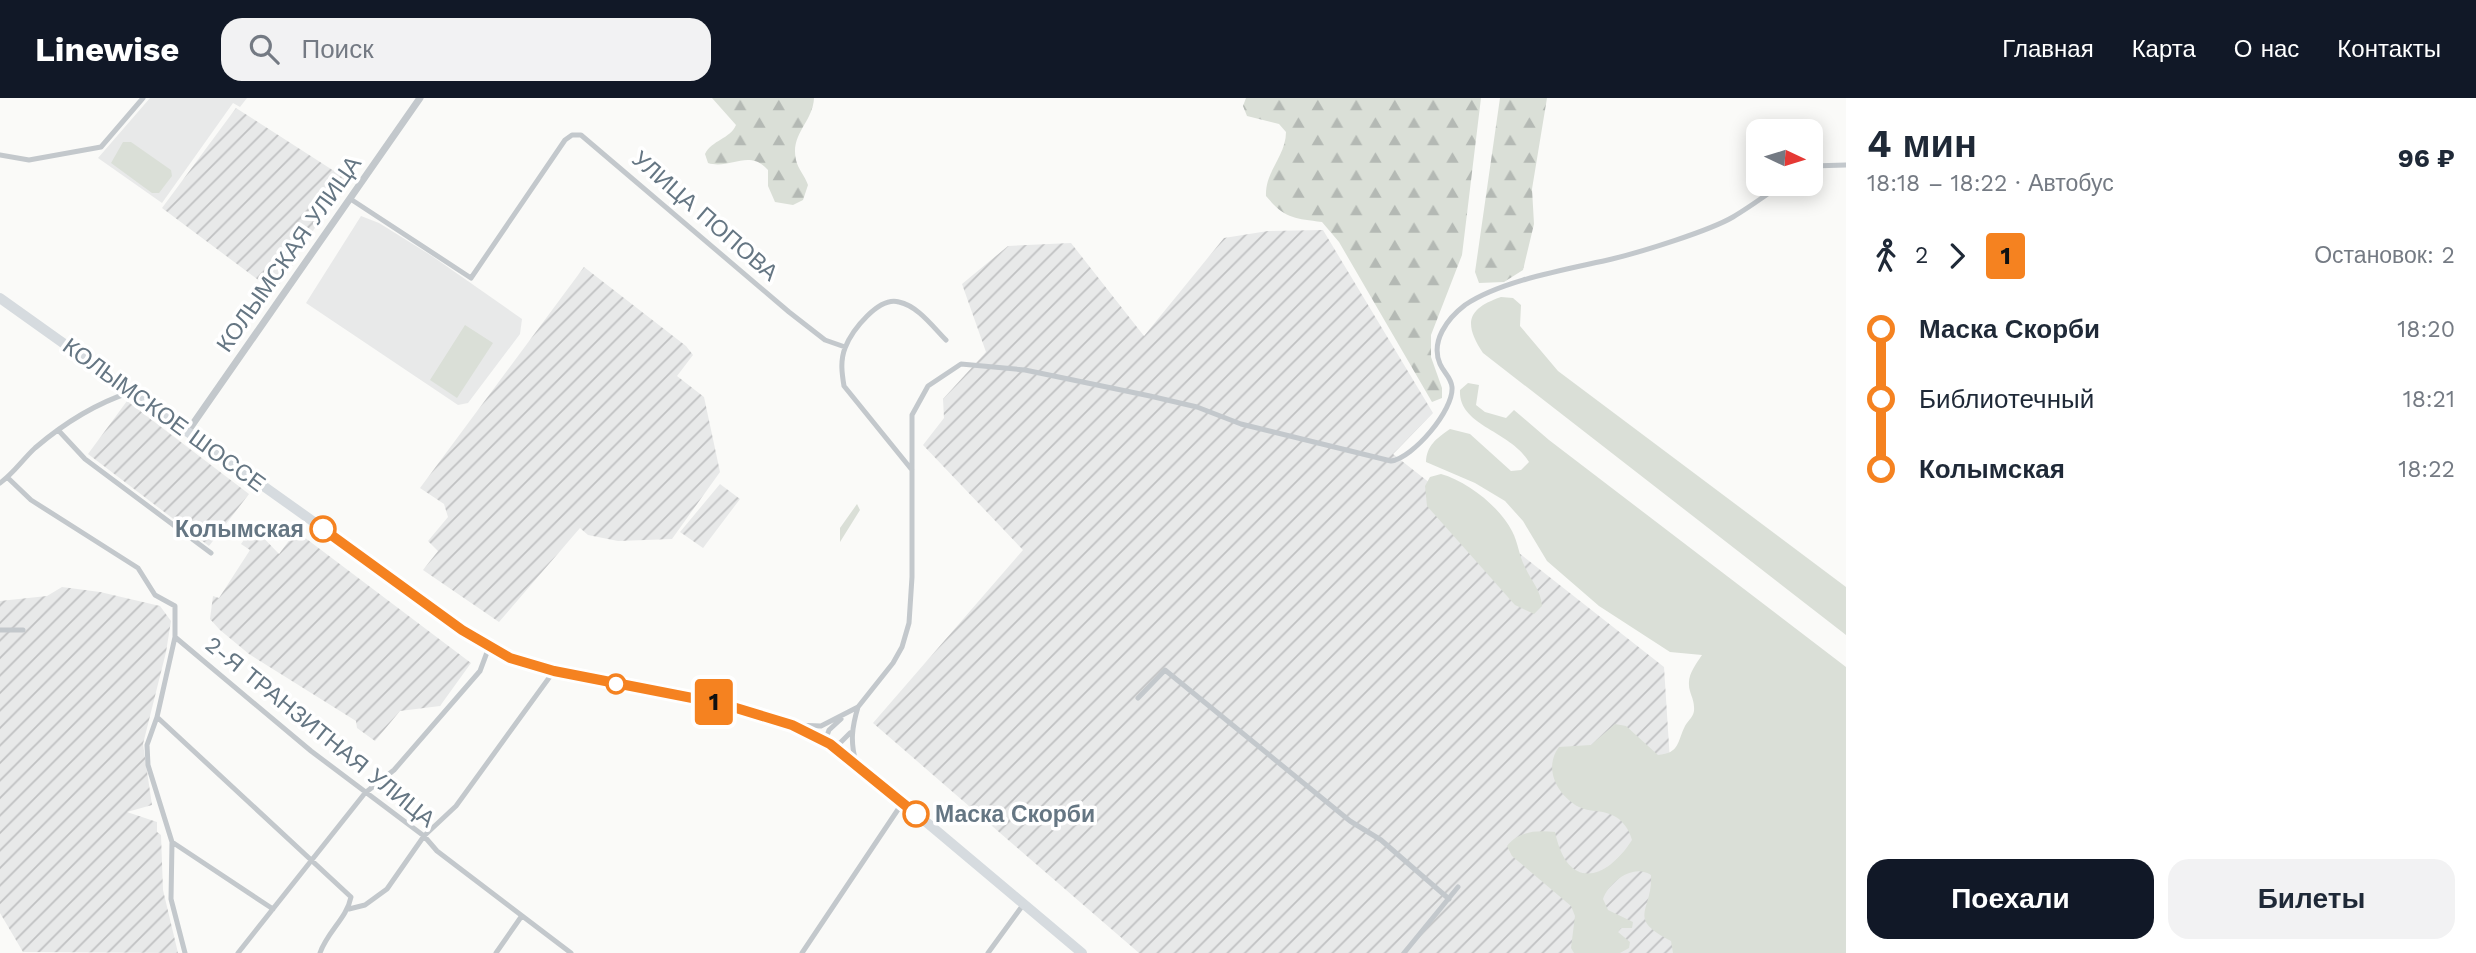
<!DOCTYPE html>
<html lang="ru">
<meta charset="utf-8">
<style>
body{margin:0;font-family:"Work Sans",sans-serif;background:#f2f2f3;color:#1f2937;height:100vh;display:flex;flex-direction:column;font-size:26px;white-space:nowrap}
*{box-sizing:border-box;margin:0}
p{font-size:23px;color:#747a83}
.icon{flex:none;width:38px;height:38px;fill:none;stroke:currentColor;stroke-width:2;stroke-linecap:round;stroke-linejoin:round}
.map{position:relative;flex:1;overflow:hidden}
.drawer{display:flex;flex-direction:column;background:#fff;width:630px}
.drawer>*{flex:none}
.badge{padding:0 14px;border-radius:5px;font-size:24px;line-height:46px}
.needle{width:46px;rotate:94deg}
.controls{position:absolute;left:1746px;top:21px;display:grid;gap:14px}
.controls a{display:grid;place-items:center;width:77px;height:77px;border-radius:14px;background:#fff;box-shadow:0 4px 18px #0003;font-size:35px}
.map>.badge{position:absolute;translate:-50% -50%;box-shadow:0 0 0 4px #fff}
.legs{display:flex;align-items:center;gap:10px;height:77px;padding:0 21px;font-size:23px}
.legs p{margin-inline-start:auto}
.summary{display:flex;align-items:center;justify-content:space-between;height:119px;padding:0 21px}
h1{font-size:38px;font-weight:700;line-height:52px}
.button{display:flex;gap:14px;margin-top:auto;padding:14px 21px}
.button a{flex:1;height:80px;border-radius:21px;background:#111827;color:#fff;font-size:28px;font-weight:700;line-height:80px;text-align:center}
.button a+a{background:#f2f2f3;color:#1f2937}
ul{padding:0 21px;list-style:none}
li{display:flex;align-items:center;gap:24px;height:70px;font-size:26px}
li i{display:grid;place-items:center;width:10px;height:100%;margin:0 9px;background:currentColor}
li i::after{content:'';width:18px;height:18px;margin:-9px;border:5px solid;border-radius:50%;background:#fff}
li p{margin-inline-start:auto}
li:first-child i{background:linear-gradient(#0000 50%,currentColor 0)}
li:last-child i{background:linear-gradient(currentColor 50%,#0000 0)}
header{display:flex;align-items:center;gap:42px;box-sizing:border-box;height:98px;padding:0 35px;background:#111827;color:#fff}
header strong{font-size:33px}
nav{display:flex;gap:38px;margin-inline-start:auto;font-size:24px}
.search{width:490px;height:63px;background:#f2f2f3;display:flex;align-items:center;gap:18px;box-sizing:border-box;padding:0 24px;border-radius:21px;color:#747a83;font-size:26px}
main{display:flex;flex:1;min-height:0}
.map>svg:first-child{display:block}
.built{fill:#e8e9e9}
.industrial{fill:url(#industrial-furrows)}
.grass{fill:#dadfd7}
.forest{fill:url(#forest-firs)}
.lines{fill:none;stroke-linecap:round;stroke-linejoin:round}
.minor{stroke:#c3c8cc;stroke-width:5}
.tertiary{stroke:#c3c8cc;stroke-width:7}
.trunk{stroke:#d6dbdf;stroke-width:10}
.line-1-casing{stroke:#fff;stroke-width:16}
.line-1{stroke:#f58220;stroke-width:10}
.stop-1-dot{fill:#fff;stroke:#f58220;stroke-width:3.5}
.labels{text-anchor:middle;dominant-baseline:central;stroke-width:7;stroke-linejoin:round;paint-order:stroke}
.street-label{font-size:23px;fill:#657683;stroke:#fff}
.stop-label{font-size:23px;font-weight:bold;fill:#657683;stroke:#fff;text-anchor:end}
</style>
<header>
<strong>Linewise</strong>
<div class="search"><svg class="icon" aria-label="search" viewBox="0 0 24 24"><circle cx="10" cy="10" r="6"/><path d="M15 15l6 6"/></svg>Поиск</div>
<nav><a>Главная</a><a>Карта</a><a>О нас</a><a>Контакты</a></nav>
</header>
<main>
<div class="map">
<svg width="1846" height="855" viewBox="0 0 1846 855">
<defs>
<pattern id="industrial-furrows" width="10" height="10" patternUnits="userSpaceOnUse" patternTransform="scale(1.75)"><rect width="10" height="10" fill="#e8e9e9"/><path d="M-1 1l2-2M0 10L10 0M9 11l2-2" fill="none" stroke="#c0c1c2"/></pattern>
<pattern id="forest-firs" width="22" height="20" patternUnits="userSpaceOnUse" patternTransform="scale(1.75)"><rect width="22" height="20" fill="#dadfd7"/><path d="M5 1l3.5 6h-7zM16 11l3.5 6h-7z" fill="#b4b9b4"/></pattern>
</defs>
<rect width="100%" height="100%" fill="#fafaf8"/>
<path class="built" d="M150 0H247L240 9 233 5 162 105 98 60Z
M361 118 379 125 432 158 522 221 520 236 468 305 458 307 306 205Z"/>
<path class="industrial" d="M236 10 348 82 299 153 291 147 284 157 293 167 276 191 257 181 162 110Z
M1323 132 1433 315 1393 356 1664 569 1672 695 1747 855H1139L873 625 1023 452 923 347 944 320 943 301 986 254 962 186 1008 148 1071 145 1144 238 1224 140 1268 133Z
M584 169 686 248 693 257 677 278 704 299 720 374 672 441 618 443 588 437 580 430 499 524 423 472 438 453 428 443 448 419 444 406 420 390Z
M127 303 249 396 209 448 88 356Z
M720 386 740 401 703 450 680 434Z
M253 429 279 456 296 433 471 565 440 608 400 613 375 643 357 630 356 623 249 556 220 532 210 521 213 498 219 500 250 452 241 446Z
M62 489 100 494 160 508 171 523 166 554 143 646 152 707 127 714 157 724V734L161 737 163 792 178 855 23 854 0 815V503L47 498Z"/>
<path class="grass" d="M123 44H131L171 72 172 78 159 95H152L111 65Z
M1501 199 1513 200 1521 207 1520 228 1558 273 1846 489V537L1483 255C1464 226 1466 211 1501 199Z
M465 227 493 245 457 300 430 282Z
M1468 285 1479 287 1476 307 1485 314 1506 320 1514 312 1549 342 1846 569V855H1673L1671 843C1625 820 1653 813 1651 777 1633 765 1609 784 1603 801L1608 812 1633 824 1632 830H1621L1618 834 1630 844 1629 850 1620 855H1574L1571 850 1575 818 1571 808 1512 758 1507 748C1519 733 1537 732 1555 734 1567 792 1605 784 1632 742 1629 731 1622 721 1612 717 1602 712 1589 714 1579 709 1557 697 1543 670 1559 649L1591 647 1615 626 1626 628 1658 657C1680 655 1677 644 1685 628 1689 621 1695 618 1694 609 1694 601 1689 594 1689 587 1688 576 1696 566 1702 557L1670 554 1599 508 1547 463 1523 423 1505 403 1475 385 1426 364C1427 347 1436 341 1450 331L1470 336 1511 373 1521 372 1529 364C1510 332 1458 328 1460 292Z
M1441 376C1467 383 1500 409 1512 433 1518 444 1519 458 1525 469 1531 483 1541 492 1542 508L1534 516 1515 507 1427 408 1425 388 1430 379Z
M857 406 860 412 840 444V430Z"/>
<path class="forest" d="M712 0H814C813 24 790 36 796 62 798 71 805 78 808 87L803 102 793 107 775 104 768 88V72C749 50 730 72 708 65L705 56C712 42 730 41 736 27Z
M1246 0H1481L1462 157 1431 237V259L1442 290V300L1432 304 1339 144 1322 124C1294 120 1285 121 1266 98 1265 73 1286 58 1286 34L1279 26 1247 18 1243 8Z
M1500 0H1547L1532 91 1534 126 1523 172 1504 184 1479 185 1475 174Z"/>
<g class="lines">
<path class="minor" d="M0 57 29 62 101 49 143 0
M1811 68 1846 67
M352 102 471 180 565 42 572 37H581L789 214 825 242 845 249
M59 333 85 361 211 455
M912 372 844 288C842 276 840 263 845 250 852 232 879 198 899 204 918 208 933 229 946 242
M8 380 31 402 138 470 155 497 175 508V539L311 653 424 738 437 753 571 855
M0 385C14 375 23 361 35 350 63 326 97 305 131 294
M0 532H23
M175 539 157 619 351 799C347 820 327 834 320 855
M1138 600 1165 572 1350 723 1381 742 1449 801
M157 619 147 647 148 667 172 744 273 811
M794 627 821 628 858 609 893 565 902 549 909 525 912 479V317L928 288 961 266 1025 272 1150 298 1197 309 1241 326 1391 363C1413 360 1454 312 1452 289 1451 279 1444 275 1440 266 1430 243 1448 220 1465 207 1502 182 1569 171 1612 161 1641 154 1709 133 1733 119 1750 109 1766 97 1782 86
M825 643 829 632 841 621
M830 646 840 645 850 635
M856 664C850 644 852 629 858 609
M172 744 171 801 185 855
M349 811 365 807 387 791 424 738 456 708 554 573
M238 855 365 695 394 672 480 573 489 549
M496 855 521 819
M802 855 903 704
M988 855 1023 807
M1404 855 1458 789"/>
<path class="tertiary" d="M188 333 420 0"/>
<path class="trunk" d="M0 200 489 549 540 570 742 611 817 639 856 665 1082 855"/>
</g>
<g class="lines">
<g class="line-1-casing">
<path id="line-1" d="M323 431 462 532 510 560 554 573 723 606 792 627 830 646 916 716"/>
</g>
<use href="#line-1" class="line-1"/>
</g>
<g class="stop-1-dot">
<circle cx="323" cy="431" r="12"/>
<circle cx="616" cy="586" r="9"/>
<circle cx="916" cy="716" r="12"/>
</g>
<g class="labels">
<g class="street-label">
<text transform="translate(705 118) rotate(41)">УЛИЦА ПОПОВА</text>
<text transform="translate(289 156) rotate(-55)">КОЛЫМСКАЯ УЛИЦА</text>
<text transform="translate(164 317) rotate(36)">КОЛЫМСКОЕ ШОССЕ</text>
<text transform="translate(320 634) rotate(39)">2-Я ТРАНЗИТНАЯ УЛИЦА</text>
</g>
<g class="stop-label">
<text x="304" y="431">Колымская</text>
<text x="935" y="716" text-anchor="start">Маска Скорби</text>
</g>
</g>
</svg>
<div class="controls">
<a><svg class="needle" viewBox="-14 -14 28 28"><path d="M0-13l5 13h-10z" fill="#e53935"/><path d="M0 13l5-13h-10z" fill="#747a83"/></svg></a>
</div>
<b class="badge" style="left:714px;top:604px;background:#f58220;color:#111">1</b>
</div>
<section class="drawer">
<div class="summary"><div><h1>4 мин</h1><p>18:18 – 18:22 · Автобус</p></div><b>96 ₽</b></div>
<div class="legs"><svg class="icon" aria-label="walk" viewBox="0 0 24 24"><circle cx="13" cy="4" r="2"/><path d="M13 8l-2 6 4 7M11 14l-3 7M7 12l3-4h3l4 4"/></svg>2<svg class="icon" aria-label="forward" viewBox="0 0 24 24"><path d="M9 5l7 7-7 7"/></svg><b class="badge" style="background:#f58220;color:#111">1</b><p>Остановок: 2</p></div>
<ul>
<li><i style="color:#f58220"></i><b>Маска Скорби</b><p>18:20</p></li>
<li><i style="color:#f58220"></i><span>Библиотечный</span><p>18:21</p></li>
<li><i style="color:#f58220"></i><b>Колымская</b><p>18:22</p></li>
</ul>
<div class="button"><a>Поехали</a><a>Билеты</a></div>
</section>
</main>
